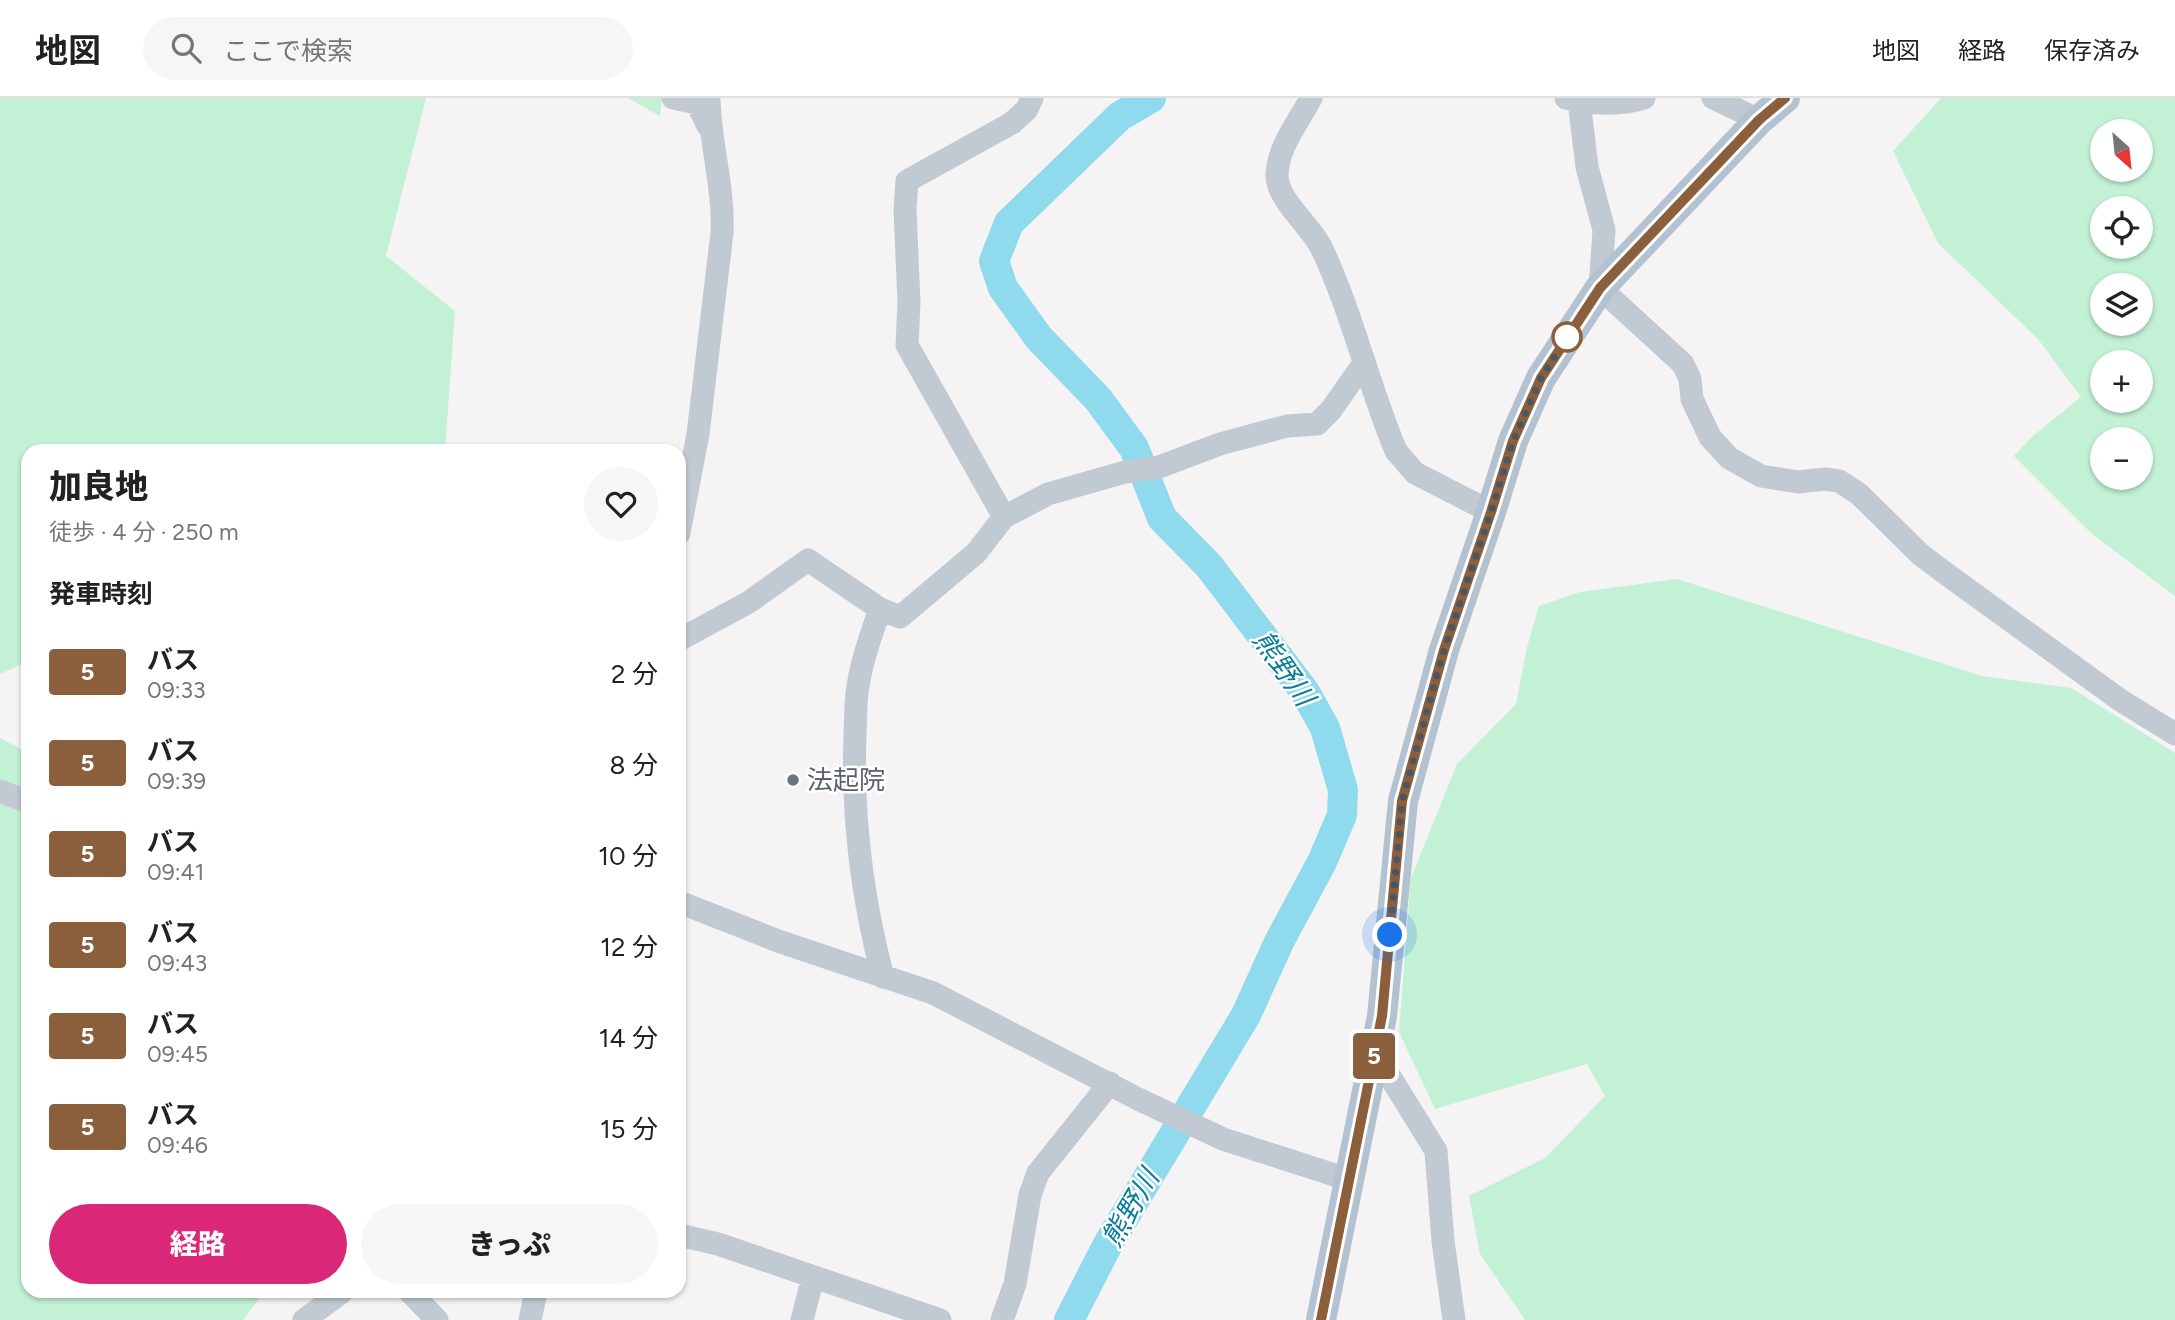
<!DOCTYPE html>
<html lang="ja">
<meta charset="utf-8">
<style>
body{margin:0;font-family:Figtree,"Noto Sans JP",sans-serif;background:#f6f6f6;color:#222;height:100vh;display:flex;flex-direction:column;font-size:26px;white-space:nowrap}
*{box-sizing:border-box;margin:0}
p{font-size:23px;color:#767676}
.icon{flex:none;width:38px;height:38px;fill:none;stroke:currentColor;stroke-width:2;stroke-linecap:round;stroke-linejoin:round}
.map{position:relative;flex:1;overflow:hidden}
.details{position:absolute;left:21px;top:346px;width:665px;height:854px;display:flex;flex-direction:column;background:#fff;border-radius:21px;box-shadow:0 2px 5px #0004}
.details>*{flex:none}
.badge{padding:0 14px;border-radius:5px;font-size:24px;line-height:46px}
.needle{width:46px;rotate:153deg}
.controls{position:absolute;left:2090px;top:21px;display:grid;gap:14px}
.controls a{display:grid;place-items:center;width:63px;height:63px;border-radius:50%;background:#fff;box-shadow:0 2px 5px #0004;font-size:35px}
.you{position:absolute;width:35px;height:35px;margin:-18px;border:5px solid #fff;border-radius:50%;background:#1a73e8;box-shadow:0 0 0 10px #1a73e833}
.map>.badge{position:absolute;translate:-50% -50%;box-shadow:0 0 0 4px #fff}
h2{padding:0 28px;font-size:26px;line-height:63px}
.round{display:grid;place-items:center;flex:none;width:74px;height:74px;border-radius:37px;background:#f6f6f6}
.headline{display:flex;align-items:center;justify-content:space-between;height:119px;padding:0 28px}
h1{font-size:33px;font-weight:800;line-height:52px}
.primary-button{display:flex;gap:14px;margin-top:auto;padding:14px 28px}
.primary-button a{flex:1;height:80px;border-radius:42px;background:#db2777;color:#fff;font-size:28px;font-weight:800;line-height:80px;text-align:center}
.primary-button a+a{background:#f6f6f6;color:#222}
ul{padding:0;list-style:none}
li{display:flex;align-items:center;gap:21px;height:91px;padding:0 28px}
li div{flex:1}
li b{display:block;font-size:26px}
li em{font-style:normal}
li .badge{min-width:77px;font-weight:700;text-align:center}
header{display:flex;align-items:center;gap:42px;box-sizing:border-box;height:98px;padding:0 35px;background:#fff;border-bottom:2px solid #e0e0e0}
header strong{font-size:33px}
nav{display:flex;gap:38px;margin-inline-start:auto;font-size:24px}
.search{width:490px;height:63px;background:#f6f6f6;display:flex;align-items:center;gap:18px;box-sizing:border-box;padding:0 24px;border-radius:38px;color:#767676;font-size:26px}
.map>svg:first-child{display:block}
.green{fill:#c3f1d5;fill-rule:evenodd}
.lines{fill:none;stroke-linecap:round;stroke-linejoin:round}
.river{stroke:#90daee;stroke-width:30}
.minor{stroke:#c1cad2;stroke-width:23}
.major{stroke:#b3c2d1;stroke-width:30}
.line-casing{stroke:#fff;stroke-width:16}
.line{stroke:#8b5e3c;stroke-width:10}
.walk{stroke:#4a5661;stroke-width:7;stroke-dasharray:0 12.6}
.stop-dot{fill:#fff;stroke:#8b5e3c;stroke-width:3.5}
.worship-dot{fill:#6b7280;stroke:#fff;stroke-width:2.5}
.labels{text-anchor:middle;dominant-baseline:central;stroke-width:5;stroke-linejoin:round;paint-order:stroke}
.worship-label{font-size:26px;fill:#5b616d;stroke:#fff;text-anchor:start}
.water-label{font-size:28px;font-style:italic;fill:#0c7c9b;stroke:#fff}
</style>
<header>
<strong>地図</strong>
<div class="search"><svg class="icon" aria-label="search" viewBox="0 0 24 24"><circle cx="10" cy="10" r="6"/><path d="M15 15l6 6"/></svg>ここで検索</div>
<nav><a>地図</a><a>経路</a><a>保存済み</a></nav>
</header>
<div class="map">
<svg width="2175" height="1222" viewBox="0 0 2175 1222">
<rect width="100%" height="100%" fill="#f5f3f3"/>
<path class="green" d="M0 0H426L386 158 455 213 445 353 28 354V563L0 576Z
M628 0H662L660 18Z
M1941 0H2175V498L2092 436 2014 358 2034 337 2081 299 2038 241 1938 145 1893 53ZM2102 33H2140V72H2102ZM2102 110H2140V149H2102ZM2102 187H2140V226H2102ZM2102 264H2140V303H2102ZM2102 341H2140V380H2102Z
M1677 481 1982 578 2071 590 2175 655V1222H1525L1480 1156 1469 1098 1545 1060 1605 998 1587 966 1435 1011 1399 934 1411 780 1457 666 1516 606 1527 549 1539 508 1580 494Z
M0 640 28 655V1194H264L243 1222H0Z"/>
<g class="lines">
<path class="river" d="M1069 1222 1108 1146 1246 917 1279 844 1322 764 1342 717 1343 692 1325 630 1305 594 1209 468 1162 420 1134 350 1098 301 1039 240 1003 190 994 163 1009 125 1120 18 1151 0"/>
<path class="minor" d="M673 0 697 5 708 28
M1311 0C1298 25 1278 48 1277 77 1277 102 1310 127 1321 149 1352 214 1368 286 1396 353L1415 375 1491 414
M1566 0C1590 6 1621 8 1644 0
M1713 0 1759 22
M1579 3 1587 69 1604 132 1600 190 1683 266 1690 281 1692 301 1710 339 1729 360 1761 378 1798 384 1825 381 1839 383 1859 396 1921 457 1945 475 2120 602 2175 636
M1004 419 907 247 909 205 905 111 907 83 1012 25 1027 11 1032 0
M679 435 698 336 722 135C724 88 710 47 709 0
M880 511C871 537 862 562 858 588 855 604 856 620 855 636 852 718 862 800 883 879
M679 542 749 504 808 462 880 511 900 519 976 455 1004 419 1048 396 1125 374 1159 369 1220 346 1287 328 1317 326 1331 312 1364 265
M0 693 28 704
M679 804 778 843 933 895 1138 1001 1223 1041 1350 1082
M1373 961 1384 969 1436 1053 1443 1143 1454 1222
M679 1137 718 1146 940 1222
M410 1194 437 1222
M304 1222 342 1194
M530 1222 536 1194
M802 1222 813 1179
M1002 1222 1015 1186 1030 1097 1038 1075 1110 985"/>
<path class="major" d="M1321 1222 1382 918 1403 703 1444 552 1491 414 1513 343 1541 280 1600 190 1759 22 1785 0"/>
</g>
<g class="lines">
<g class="line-casing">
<path id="line" d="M1321 1222 1382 918 1402 703 1444 552 1491 414 1513 343 1541 280 1600 190 1759 22 1785 0"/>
</g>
<use href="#line" class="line"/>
<path class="walk" d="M1390 837 1402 703 1444 552 1491 414 1513 343 1541 280 1567 239"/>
</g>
<circle class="stop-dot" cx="1567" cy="239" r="14"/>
<circle class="worship-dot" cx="793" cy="682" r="7"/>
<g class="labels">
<g class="worship-label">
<text x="807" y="682">法起院</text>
</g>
<g class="water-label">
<text transform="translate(1284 570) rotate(55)">熊野川</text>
<text transform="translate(1130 1110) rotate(-60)">熊野川</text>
</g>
</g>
</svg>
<div class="controls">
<a><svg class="needle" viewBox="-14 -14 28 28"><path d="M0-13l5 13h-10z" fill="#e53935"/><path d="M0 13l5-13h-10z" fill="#767676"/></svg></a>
<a><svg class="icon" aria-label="locate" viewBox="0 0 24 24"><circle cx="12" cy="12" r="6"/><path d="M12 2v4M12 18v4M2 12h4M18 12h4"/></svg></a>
<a><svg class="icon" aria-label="layers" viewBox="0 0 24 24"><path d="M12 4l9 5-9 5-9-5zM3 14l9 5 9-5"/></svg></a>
<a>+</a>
<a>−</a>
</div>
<div class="you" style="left:1390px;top:837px"></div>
<b class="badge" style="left:1374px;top:958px;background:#8b5e3c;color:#fff">5</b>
<section class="details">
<div class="headline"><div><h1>加良地</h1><p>徒歩 · 4 分 · 250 m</p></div><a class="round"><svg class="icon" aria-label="heart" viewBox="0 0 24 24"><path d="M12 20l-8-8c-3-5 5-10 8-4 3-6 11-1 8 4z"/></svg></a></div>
<h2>発車時刻</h2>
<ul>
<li><span class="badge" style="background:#8b5e3c;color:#fff">5</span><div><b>バス</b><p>09:33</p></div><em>2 分</em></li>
<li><span class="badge" style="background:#8b5e3c;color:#fff">5</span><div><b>バス</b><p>09:39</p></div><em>8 分</em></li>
<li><span class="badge" style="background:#8b5e3c;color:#fff">5</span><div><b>バス</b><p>09:41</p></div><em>10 分</em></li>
<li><span class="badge" style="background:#8b5e3c;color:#fff">5</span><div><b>バス</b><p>09:43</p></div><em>12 分</em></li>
<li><span class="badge" style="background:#8b5e3c;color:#fff">5</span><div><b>バス</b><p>09:45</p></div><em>14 分</em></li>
<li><span class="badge" style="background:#8b5e3c;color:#fff">5</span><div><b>バス</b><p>09:46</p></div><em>15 分</em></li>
</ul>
<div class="primary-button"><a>経路</a><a>きっぷ</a></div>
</section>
</div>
